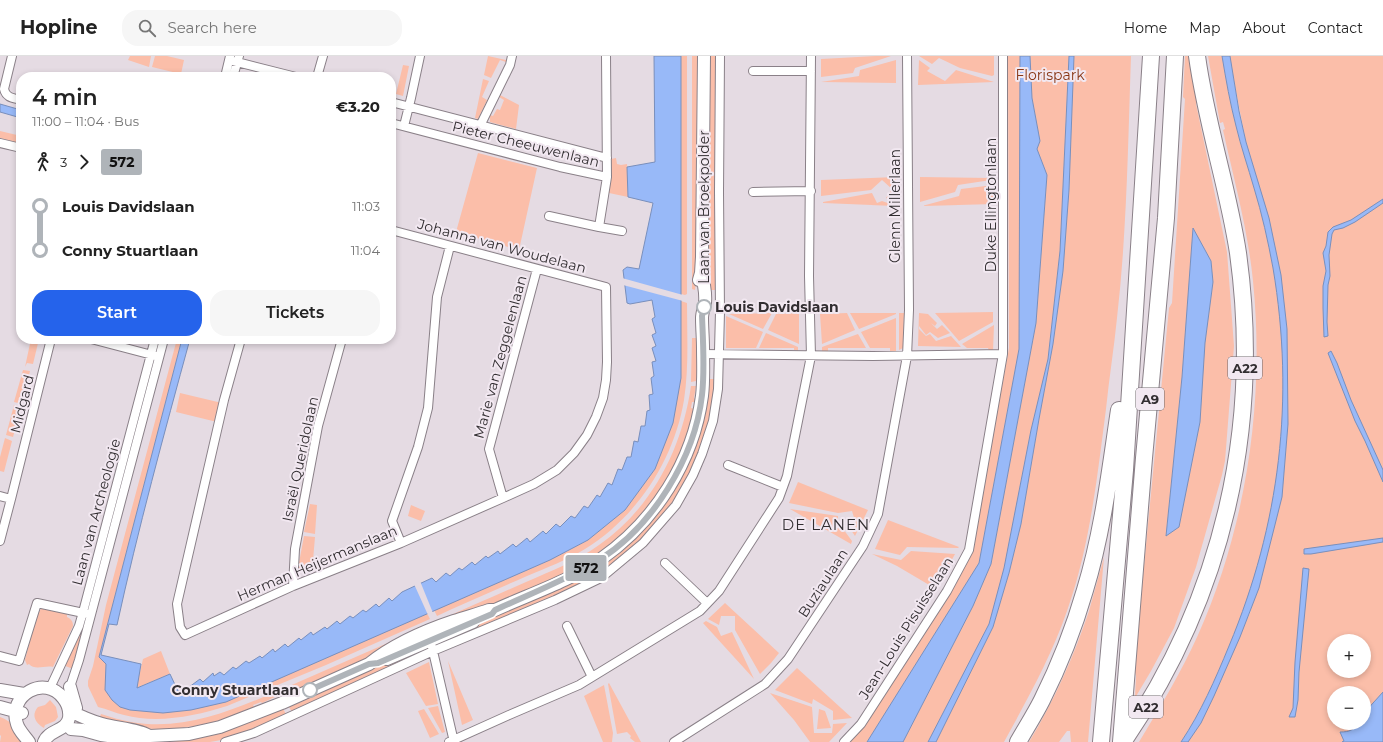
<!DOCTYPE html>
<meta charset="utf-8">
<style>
body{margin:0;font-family:Montserrat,sans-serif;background:#f6f6f6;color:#222;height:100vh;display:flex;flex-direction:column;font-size:15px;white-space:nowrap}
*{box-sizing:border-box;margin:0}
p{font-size:13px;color:#767676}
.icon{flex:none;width:22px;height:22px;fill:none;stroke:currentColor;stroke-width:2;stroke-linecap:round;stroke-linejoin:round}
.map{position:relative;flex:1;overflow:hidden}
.sheet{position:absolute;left:16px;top:16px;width:380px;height:272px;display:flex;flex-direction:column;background:#fff;border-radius:16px;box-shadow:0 2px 6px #0003}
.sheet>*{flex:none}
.badge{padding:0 8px;border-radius:3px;font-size:14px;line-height:26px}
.fabs{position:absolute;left:1327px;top:578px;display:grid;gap:8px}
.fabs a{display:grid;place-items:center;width:44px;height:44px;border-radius:50%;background:#fff;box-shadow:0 2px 6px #0003;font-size:20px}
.map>.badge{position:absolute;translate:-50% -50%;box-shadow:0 0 0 2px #fff}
.legs{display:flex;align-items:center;gap:6px;height:44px;padding:0 16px;font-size:13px}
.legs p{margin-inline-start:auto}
.head{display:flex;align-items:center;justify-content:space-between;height:68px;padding:0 16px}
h1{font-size:22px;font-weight:600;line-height:30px}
.action{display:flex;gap:8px;margin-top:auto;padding:8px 16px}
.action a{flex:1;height:46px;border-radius:16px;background:#2563eb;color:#fff;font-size:16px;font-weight:600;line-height:46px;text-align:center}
.action a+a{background:#f6f6f6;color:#222}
ul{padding:0 16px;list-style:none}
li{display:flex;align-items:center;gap:14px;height:44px;font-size:15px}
li i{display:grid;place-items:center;width:6px;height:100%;margin:0 5px;background:currentColor}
li i::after{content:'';width:10px;height:10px;margin:-5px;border:3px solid;border-radius:50%;background:#fff}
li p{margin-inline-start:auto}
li:first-child i{background:linear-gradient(#0000 50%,currentColor 0)}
li:last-child i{background:linear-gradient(currentColor 50%,#0000 0)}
header{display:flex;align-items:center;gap:24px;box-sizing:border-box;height:56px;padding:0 20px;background:#fff;border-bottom:1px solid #e0e0e0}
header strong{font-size:19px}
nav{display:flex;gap:22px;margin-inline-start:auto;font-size:14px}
.search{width:280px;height:36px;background:#f6f6f6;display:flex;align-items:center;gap:10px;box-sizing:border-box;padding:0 14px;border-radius:16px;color:#767676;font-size:15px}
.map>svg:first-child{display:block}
.green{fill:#fbbea9;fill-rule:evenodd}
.water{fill:#98b9f8;stroke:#798fbc}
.pier{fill:#e5dbe3}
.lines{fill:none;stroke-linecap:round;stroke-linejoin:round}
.minor-casing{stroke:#8a8088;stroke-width:10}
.secondary-casing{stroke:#8a8088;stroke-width:14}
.motorway-casing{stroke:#8a8088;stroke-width:18}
.minor{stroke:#fff;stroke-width:8}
.secondary{stroke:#fff;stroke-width:12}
.motorway{stroke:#fff;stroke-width:16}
.line-1-casing{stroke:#fff;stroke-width:9}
.line-1{stroke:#afb4b9;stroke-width:6}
.stop-1-dot{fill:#fff;stroke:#afb4b9;stroke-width:2}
.labels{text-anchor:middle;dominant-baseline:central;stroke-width:4;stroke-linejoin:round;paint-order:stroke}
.shield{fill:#f2e8f1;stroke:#6c666b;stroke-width:1}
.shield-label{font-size:13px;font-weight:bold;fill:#322e31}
.park-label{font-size:14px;fill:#893716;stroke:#f2e8f1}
.street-label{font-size:14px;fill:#322e31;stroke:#f2e8f1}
.stop-label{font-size:14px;font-weight:bold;fill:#322e31;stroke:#f2e8f1;text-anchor:start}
.neighbourhood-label{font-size:15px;letter-spacing:1px;fill:#322e31;stroke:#f2e8f1}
</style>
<header>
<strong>Hopline</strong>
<div class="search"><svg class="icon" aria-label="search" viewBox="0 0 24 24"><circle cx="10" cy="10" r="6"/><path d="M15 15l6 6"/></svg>Search here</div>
<nav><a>Home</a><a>Map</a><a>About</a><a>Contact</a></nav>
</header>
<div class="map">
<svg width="1383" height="686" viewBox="0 0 1383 686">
<rect width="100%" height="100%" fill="#e5dbe3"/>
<path class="green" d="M130 0H151L149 11 128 4Z
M155 0H167L184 4 181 18 152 11Z
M488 0 506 4V6L500 4 491 22 484 19Z
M681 0H687V238L685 239 681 238Z
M692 0H699L700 193 695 234 692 233Z
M709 0H716L717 234H709Z
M876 0H891L855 12 853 17 821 21V3Z
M919 0H994V19L992 20 960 12 939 2 932 8Z
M1008 0H1020L1019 293 979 507 867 686H850L865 670 954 531 971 499 1009 292Z
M1030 0H1069L1060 195 1048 303 1031 374 1004 513 989 568 928 686H903L973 550 991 508 1036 267 1047 119 1037 93 1040 85 1032 42Z
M1074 0H1131C1128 87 1127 175 1117 262 1114 292 1109 323 1106 353 1097 422 1090 490 1067 555 1051 601 1027 644 1004 686H936L993 571 1009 517 1021 468 1039 363 1053 288 1063 215 1069 134Z
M1185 0H1191L1198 45 1196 48 1227 196 1234 290 1225 405 1222 419 1196 511 1174 572 1151 615 1135 642 1136 620 1134 613 1169 252 1172 247 1185 43 1183 41ZM1193 173 1211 205 1213 226 1205 287 1166 479 1182 321Z
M1208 0H1222C1226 24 1230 47 1236 70 1241 91 1248 111 1254 132 1262 158 1268 185 1273 212 1291 315 1285 424 1254 523 1247 546 1238 568 1229 590 1215 624 1201 656 1181 686H1139C1160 651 1181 617 1198 579 1247 469 1265 344 1253 225 1248 174 1234 124 1223 74L1225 73 1223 66 1220 67Z
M1229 0H1383V686H1188L1250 557 1282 440 1288 368 1287 273 1276 195 1246 86ZM1334 585H1364V615H1334ZM1334 637H1364V667H1334Z
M896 4V27L821 26 859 20 860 14Z
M919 4 930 12 927 15 945 25 956 14 994 26 918 29Z
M403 9 409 10 403 40 396 38Z
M483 23 489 25 482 41 487 44 478 63 475 62Z
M500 39 519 49 516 73 490 66V59L493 60 497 53 500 54 504 44 499 41Z
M0 75 21 80V88L0 82Z
M478 97 537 112 519 194 456 176Z
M616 102 617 108 621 109 627 108 628 141 609 137 611 103Z
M896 121V146L886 142 892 133 882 124 871 134 821 140V124Z
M920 121 991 122V124L958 129 955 136 920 146Z
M994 129V148L922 150 959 140 961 133Z
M872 137 877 147 882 145 896 150 823 147V146Z
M681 245 687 247C687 279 689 312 684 344 674 404 637 461 585 493 567 504 546 512 527 520 502 531 477 542 452 553L437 560 434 554 550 504 588 484 625 454 681 322Z
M993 256V266L959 285 935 257Z
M772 257 763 273 729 258Z
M799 257V288L768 274 776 258Z
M847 257 855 274 822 288 820 258Z
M850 257H896V258L859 273Z
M899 257H904L903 292 899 294Z
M919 257 928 258 937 267 935 270 931 267 937 273 942 269 950 277 938 282 930 276 926 279 919 270V273L926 280 930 278 936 285 951 280 961 291 918 290Z
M726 260 763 276 756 292H726Z
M896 262V295H890V292H870L861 276Z
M994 269 993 295H989L988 292H967L962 288Z
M766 277 798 291V295L794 294V292H759Z
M858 278 866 292H828V296L822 295V291Z
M692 282H699V324H697L696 325 691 326Z
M31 283H39L33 308 27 307 25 311Z
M177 283H182L99 601 106 608 107 616 130 654 427 557 430 563 326 609 227 650C195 660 158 668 124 659 115 657 107 653 98 651L88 630V625L93 610 106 549Z
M23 314 30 315 22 348 14 346Z
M709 323H715L711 359 703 387 680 437 656 471 614 508 595 521 570 534 447 587 446 583 448 579 586 517 667 444Z
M691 330H696L694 342 696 343 695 346H692L691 352 695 353 684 390 660 438 627 476 596 500 569 516 496 548 440 564C469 551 497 539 526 526 551 515 577 505 599 489 652 452 682 393 691 330Z
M180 337 222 347 217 366 176 356Z
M14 349 21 351 13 381 6 379Z
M5 382 12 385 4 416 0 415V401Z
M798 426 868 454 855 480 849 471 856 468 852 455 838 457 789 447Z
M310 448 317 449 315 478 304 476Z
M411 449 425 455 421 465 408 460Z
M790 453 838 460V466L852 485 851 488Z
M888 464 959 491 958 492 907 491 900 499 875 493Z
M304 480 315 481 312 516 298 512Z
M911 495 955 498 936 533 897 510 872 498 901 504Z
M1104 501 1088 686H1071L1070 675H1067L1059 686H1029C1054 645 1074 600 1089 555 1094 537 1099 519 1104 501Z
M725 547 779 597 771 607 760 618 735 574V560H721L719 569 708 563Z
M41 553H44L67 557V561C71 563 73 565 73 570L53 611C45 609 35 615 29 608L27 609 25 604C28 594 35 560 41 553Z
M706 565 717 571 721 580 732 576 754 623 703 567Z
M431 568 372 601 283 641 280 635 278 636V635Z
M82 572H84L73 613 63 609Z
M161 595 170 618 136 632 143 603Z
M404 598 407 605 292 656 289 651 315 640 314 637Z
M448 605 473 664 462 669Z
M429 606 438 648 426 650 406 617Z
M797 612 852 662 833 664V655L813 643 812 648 775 634Z
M609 627 641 686H635L630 682 631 680 627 676 617 678 608 628Z
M604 629 613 677 612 686H603L584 640Z
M275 636 277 640 262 647 261 646 253 649 254 651 249 653V655C213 668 177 676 138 672 125 671 112 666 99 663L101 658C111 661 120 664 131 666 182 675 229 656 275 636Z
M770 637 812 651 814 677H832L833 668 847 667 829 686H810L794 664Z
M50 644 56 651 58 661 55 665 45 669 44 672C35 667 31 659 38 651L45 649Z
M438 650 445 676 442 677 428 652Z
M282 651 286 658C262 669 237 682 210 686 198 686 183 686 170 686L192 683Z
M424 653 439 678 430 682 418 655Z
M819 653 825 655 831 672 817 673Z
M0 661C14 666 16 674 24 686H0L1 680 0 679Z"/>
<path class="water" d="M654 0H681V322L673 367 655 413 625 454 588 484 550 504 226 646 191 654 163 657 130 654 120 651 112 644 105 634 106 608 99 601 182 283H190C164 378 138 473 117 569L109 568 101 599 141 608 137 632 170 618 178 635 180 634 181 637 200 623 203 626 213 617 214 620 220 616 224 619 233 611 236 613 246 605 249 607 260 600 262 602 273 593 275 596 285 588 288 591 299 582 301 584 311 576 313 579 325 571 327 573 337 565 340 568 350 560 353 562 363 554 366 556 376 548 379 551 389 542 392 545 402 536 432 522 436 526 446 517 450 520 459 512 462 514 472 506 475 509 486 500 488 502 498 495 500 498 513 488 516 491 527 482 530 486 543 475 546 478 556 468 560 471 571 460 575 462 584 450 588 452 597 439 600 441 608 427 612 429 618 413 622 414 627 401H631L634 385 638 386 641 370H645L647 355 650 354 649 339 653 338 651 322 654 320 652 306 656 305 652 292 656 290 652 279 656 277 652 263 655 261 652 244 630 248 627 247 623 214 627 211 639 213 653 147 628 141 627 111 655 106Z
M1020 0H1030L1032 42 1040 85 1037 93 1047 119 1036 267 991 508 973 550 903 686H867L979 507 1019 293Z
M1069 0H1074L1069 134 1063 215 1053 288 1039 363 1021 468 1009 517 993 571 936 686H928L989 568 1004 512 1031 374 1048 303 1060 195Z
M1222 0H1230L1239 55 1246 86 1269 162 1281 219 1287 273 1288 368 1282 441 1259 532 1240 581 1214 640 1201 667 1188 686H1181C1201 656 1215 624 1229 590 1280 468 1295 343 1273 212 1268 185 1262 158 1254 132 1248 111 1241 91 1236 70 1230 47 1226 24 1222 0Z
M0 48 21 54V62L0 56Z
M1383 143V147L1355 166 1343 172 1334 174 1332 178 1329 199 1330 220 1328 229 1327 266 1328 280 1324 281 1323 252V230L1326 215 1323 197 1326 190 1328 176 1333 171 1351 164Z
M1193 172 1211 205 1213 226 1205 287 1200 366 1179 471 1166 480 1182 321Z
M1331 295 1337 307 1351 344 1383 414V426L1365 385 1355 365 1328 297Z
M1383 482V486L1311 498H1304V493Z
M1303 512 1309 513 1299 616 1298 644 1295 661H1289L1293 652 1295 606Z
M1383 636V686H1342L1344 685 1340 676C1350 676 1353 674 1359 667H1364V657Z"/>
<path class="pier" d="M622 222 683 239V245L623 229Z
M420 525 433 557 428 559 414 528Z"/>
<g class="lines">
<g class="minor-casing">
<path id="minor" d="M12 0 4 33C6 42 13 42 21 44
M229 4 296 21
M753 15H811
M225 21 230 0
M233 21 239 0
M317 21 323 0
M391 46 607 102
M391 67 560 111 607 121
M404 70 411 42 420 0
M480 70 510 9 512 0
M0 87 21 92
M753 136 811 135
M549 160 599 171 607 121 606 0
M599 171 622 175
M91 283 156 300
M241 283 224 344 177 548 180 571 185 579 293 530 401 487 503 442 534 428 557 414 574 397 587 379 596 361 603 342 606 324 607 306 606 231 391 174
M703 298 873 300 1003 298
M728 409 783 431
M0 440 11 443 0 485
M503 442 489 393 537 213
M11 443 51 283
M401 487 392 465 418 391 428 352 437 241 450 190
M665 507 707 547
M293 530 295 493 318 370 342 283
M567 570 592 621
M432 591 454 686
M0 600 19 605 37 547 88 558
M70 631 79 604 164 283
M50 632 79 570 83 556 155 283
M225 686 254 677 433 595 555 544 601 522 643 487 676 449 693 419 702 398 713 365 718 333 720 256 719 136 720 0
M449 686 509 659 579 629 700 555 719 535 779 442 787 420 811 300 809 220 811 0
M674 686 765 628 788 603 863 490 878 458 907 300 909 254 907 0
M844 686 861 668 947 535 969 494 1003 298V0"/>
</g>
<g class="secondary-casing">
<path id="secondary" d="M699 224 701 217 702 201 704 0
M387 603 473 566
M70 631 76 652
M0 634 24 638
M0 651 22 657
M70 655C80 660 91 665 102 668 115 672 139 673 149 680
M71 673 83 674 101 679 122 682 144 684 150 680 189 678 220 671 282 647 369 608C394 588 424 575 454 565 466 561 478 558 489 554H495C530 538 570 525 601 503 655 465 693 406 702 340 704 324 703 308 703 292 703 282 702 272 702 262 702 257 704 252 705 247 706 236 704 227 701 217
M29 686C25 680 19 675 17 668 7 639 45 618 63 642 68 648 70 654 69 662 66 676 49 673 44 686"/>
</g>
<g class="motorway-casing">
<path id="motorway" d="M1018 686C1026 672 1035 658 1042 644 1060 608 1074 572 1085 534 1103 475 1110 414 1119 354
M1101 686 1125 414 1151 0
M1121 686 1144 402 1166 162 1175 0
M1123 686C1223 541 1262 371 1238 197 1228 131 1206 67 1197 0"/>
</g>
<use href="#minor" class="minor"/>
<use href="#secondary" class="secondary"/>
<use href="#motorway" class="motorway"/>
</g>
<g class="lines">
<g class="line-1-casing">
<path id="line-1" d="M310 634 369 608 378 607 492 558 495 554C530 538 566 524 599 504 652 471 695 402 702 339 705 313 703 286 702 260L704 251"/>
</g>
<use href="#line-1" class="line-1"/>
</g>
<g class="stop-1-dot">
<circle cx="704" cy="251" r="7"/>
<circle cx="310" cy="634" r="7"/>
</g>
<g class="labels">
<g class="shield">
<rect x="1228" y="301" width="34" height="22" rx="3"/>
<rect x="1136" y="332" width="28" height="22" rx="3"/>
<rect x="1129" y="640" width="34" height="22" rx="3"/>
</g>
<g class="shield-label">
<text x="1245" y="312">A22</text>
<text x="1150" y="343">A9</text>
<text x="1146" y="651">A22</text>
</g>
<g class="park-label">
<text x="1050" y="19">Florispark</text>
</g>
<g class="street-label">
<text transform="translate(526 88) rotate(14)">Pieter Cheeuwenlaan</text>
<text transform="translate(991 149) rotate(-90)">Duke Ellingtonlaan</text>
<text transform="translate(895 150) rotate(-90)">Glenn Millerlaan</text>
<text transform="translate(704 151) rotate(-90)">Laan van Broekpolder</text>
<text transform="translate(502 190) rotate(15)">Johanna van Woudelaan</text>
<text transform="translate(500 301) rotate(-75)">Marie van Zeggelenlaan</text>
<text transform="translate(22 348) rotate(-76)">Midgard</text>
<text transform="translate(300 403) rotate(-78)">Israël Queridolaan</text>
<text transform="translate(96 456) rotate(-75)">Laan van Archeologie</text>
<text transform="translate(317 507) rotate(-23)">Herman Heijermanslaan</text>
<text transform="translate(823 527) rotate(-57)">Buziaulaan</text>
<text transform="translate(906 572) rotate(-58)">Jean-Louis Pisuisselaan</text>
</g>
<g class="stop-label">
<text x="715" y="251">Louis Davidslaan</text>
<text x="299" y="634" text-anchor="end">Conny Stuartlaan</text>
</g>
<g class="neighbourhood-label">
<text x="826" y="468">DE LANEN</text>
</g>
</g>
</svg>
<div class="fabs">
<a>+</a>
<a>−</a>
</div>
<b class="badge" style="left:586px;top:512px;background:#afb4b9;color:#111">572</b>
<section class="sheet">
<div class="head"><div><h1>4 min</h1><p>11:00 – 11:04 · Bus</p></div><b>€3.20</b></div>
<div class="legs"><svg class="icon" aria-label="walk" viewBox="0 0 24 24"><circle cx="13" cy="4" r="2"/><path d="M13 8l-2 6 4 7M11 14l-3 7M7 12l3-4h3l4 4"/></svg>3<svg class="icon" aria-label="forward" viewBox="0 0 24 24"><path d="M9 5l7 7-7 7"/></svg><b class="badge" style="background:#afb4b9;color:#111">572</b></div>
<ul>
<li><i style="color:#afb4b9"></i><b>Louis Davidslaan</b><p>11:03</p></li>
<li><i style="color:#afb4b9"></i><b>Conny Stuartlaan</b><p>11:04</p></li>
</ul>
<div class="action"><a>Start</a><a>Tickets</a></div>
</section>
</div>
